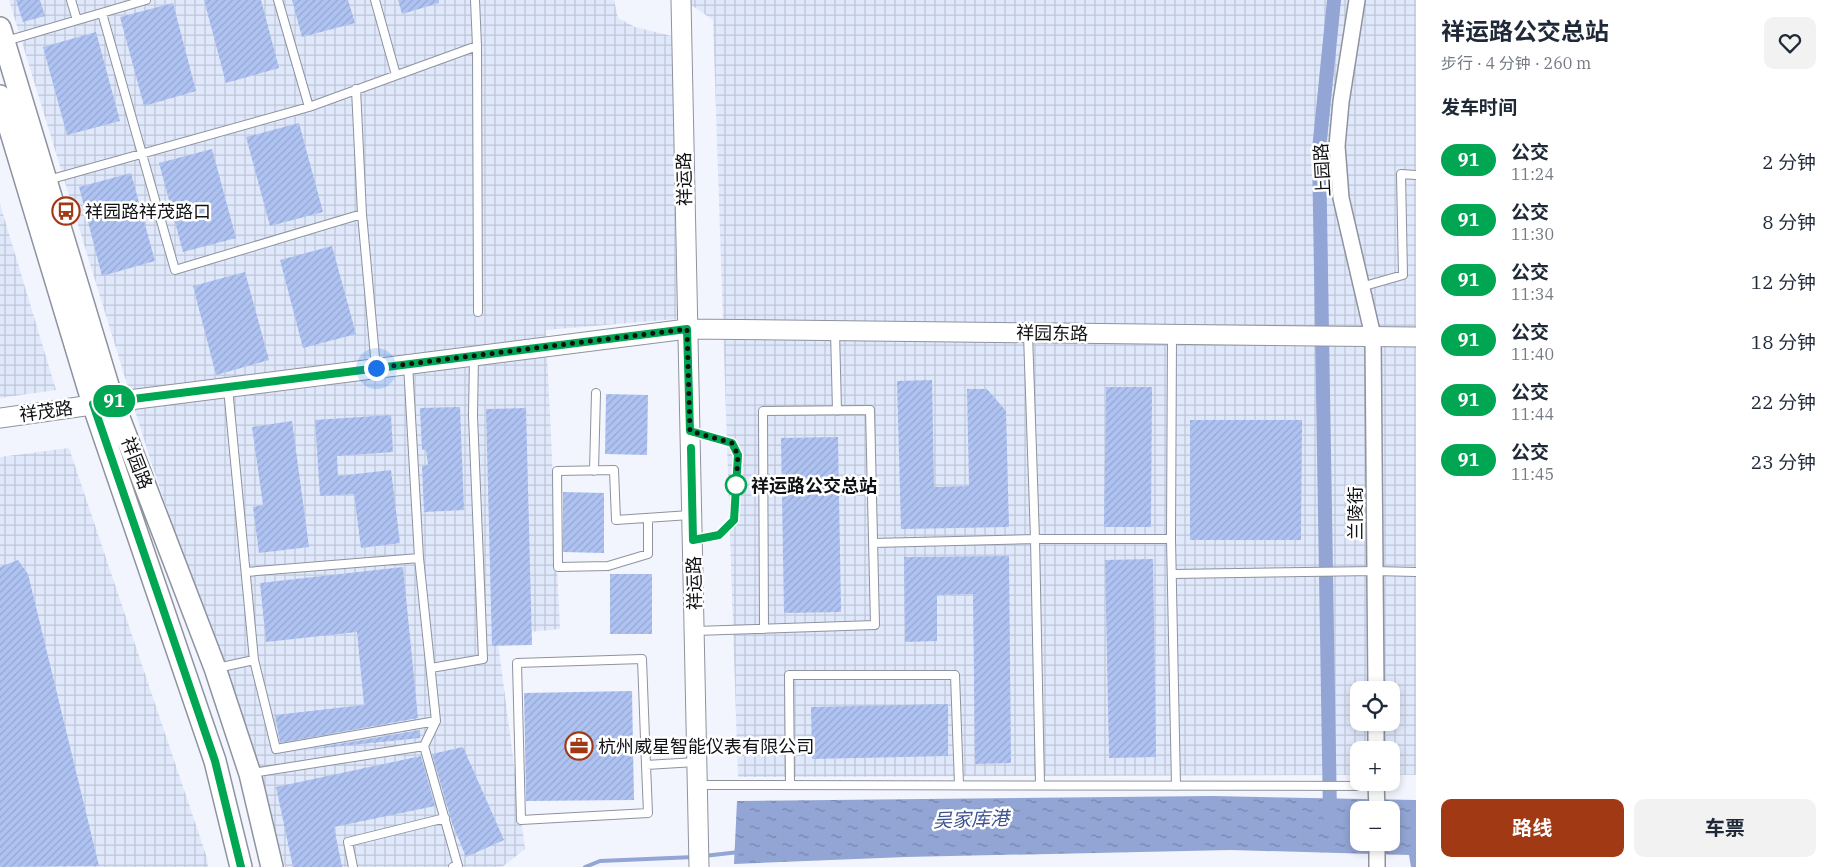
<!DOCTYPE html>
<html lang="zh">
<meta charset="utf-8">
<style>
body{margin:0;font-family:"IBM Plex Serif","Noto Sans SC",serif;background:#f2f2f3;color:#1f2937;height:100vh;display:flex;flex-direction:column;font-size:19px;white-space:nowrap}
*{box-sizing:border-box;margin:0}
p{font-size:16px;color:#747a83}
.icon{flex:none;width:28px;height:28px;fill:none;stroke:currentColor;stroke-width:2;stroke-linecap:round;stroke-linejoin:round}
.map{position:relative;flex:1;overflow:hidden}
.drawer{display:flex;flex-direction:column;background:#fff;width:425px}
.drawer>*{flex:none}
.badge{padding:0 10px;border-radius:16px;font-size:18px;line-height:32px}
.fabs{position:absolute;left:1350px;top:681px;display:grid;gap:10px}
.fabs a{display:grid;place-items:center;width:50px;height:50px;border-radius:10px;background:#fff;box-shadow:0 2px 8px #0003;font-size:25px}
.you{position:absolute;width:25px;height:25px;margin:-12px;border:4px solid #fff;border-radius:50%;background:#1a73e8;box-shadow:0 0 0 8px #1a73e833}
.map>.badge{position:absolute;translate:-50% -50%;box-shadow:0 0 0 2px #fff}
h2{padding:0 25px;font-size:19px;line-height:45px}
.round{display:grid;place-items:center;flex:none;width:52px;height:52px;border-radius:10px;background:#f2f2f3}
.headline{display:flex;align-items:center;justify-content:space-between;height:85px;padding:0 25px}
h1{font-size:24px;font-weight:700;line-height:38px}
.primary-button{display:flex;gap:10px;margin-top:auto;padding:10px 25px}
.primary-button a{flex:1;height:58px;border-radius:10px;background:#a03914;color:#fff;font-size:20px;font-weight:700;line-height:58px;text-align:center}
.primary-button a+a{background:#f2f2f3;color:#1f2937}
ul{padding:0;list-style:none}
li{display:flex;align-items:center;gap:15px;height:60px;padding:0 25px}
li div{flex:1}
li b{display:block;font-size:19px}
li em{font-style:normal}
li .badge{min-width:55px;font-weight:700;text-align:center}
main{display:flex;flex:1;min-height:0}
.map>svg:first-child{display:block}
.industrial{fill:url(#industrial-grid);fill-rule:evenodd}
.water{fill:url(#water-ripples);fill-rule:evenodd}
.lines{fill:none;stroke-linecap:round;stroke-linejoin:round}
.stream{stroke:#92a5d4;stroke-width:4}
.canal{stroke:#92a5d4;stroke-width:14}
.building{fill:url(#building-hatch)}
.service-casing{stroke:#8e939f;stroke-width:10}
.minor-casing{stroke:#8e939f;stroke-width:18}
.tertiary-casing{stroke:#8e939f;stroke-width:21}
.secondary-casing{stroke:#8e939f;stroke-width:24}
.service{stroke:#fff;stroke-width:8}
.minor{stroke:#fff;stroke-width:15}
.tertiary{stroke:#fff;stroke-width:19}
.secondary{stroke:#fff;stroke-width:21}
.line-casing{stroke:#fff;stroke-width:11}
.line{stroke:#00a651;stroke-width:8}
.walk{stroke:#101115;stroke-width:5;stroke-dasharray:0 9}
.stop-dot{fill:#fff;stroke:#00a651;stroke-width:2.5}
.labels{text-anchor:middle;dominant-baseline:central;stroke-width:5;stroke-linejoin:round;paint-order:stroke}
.street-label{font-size:18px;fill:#101115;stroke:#fff}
.poi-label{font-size:18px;fill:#101115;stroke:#fff;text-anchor:start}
.stop-label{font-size:18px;font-weight:bold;fill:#101115;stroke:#fff;text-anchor:start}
.water-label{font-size:19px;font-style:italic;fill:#3d528f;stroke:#fff}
</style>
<main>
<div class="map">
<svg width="1416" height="867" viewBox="0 0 1416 867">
<defs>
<pattern id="industrial-grid" width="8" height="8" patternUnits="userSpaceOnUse" patternTransform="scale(1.25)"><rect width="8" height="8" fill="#e0e8fb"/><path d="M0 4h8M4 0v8" fill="none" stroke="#bfc6d6"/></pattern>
<pattern id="water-ripples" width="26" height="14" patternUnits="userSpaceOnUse" patternTransform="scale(1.25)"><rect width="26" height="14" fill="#92a5d4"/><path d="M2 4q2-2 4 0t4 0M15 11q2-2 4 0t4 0" fill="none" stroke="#7685ab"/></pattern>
<pattern id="building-hatch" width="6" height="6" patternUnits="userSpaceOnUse" patternTransform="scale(1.25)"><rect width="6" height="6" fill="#afc3f3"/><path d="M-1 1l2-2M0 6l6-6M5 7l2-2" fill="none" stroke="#96a6cf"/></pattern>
</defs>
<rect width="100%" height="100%" fill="#f2f5fd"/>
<path class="industrial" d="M9 0H614L618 18 635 27 672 36 677 319 546 330 560 629 497 635 525 849 502 867H285L268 806 150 459Z
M684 0H1416V775H1391V750H1359V775L738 777 713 20ZM1359 690H1391V722H1359Z
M0 204 56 390 0 398Z
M69 448 207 858 208 867H0V457Z"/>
<path class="water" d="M1212 796 1416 800V867H1411L1409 855 1231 850 906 857 734 864 737 801ZM1359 810H1391V842H1359Z"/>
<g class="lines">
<path class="stream" d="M704 856 739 852
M585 867 600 861 694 857"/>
<path class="canal" d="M1330 816 1319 150 1334 0"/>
</g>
<path class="building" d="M16 0H40L45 16 23 22Z
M204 0H261L279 68 226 83Z
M292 0H348L355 23 302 37Z
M398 0H439V3L402 14Z
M173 3 196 91 144 106 120 17Z
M96 32 120 121 67 135 43 47Z
M299 123 323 212 270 226 246 137Z
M212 149 236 238 183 252 159 163Z
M131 173 155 261 102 276 79 187Z
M332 246 356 334 303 348 280 260Z
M245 272 269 360 216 375 193 286Z
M932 380 934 487 969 486 967 389H987L1006 411 1009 527 901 529 897 381Z
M1106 387H1152L1151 527H1104Z
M606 394 648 395 647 455 605 454Z
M460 407 464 510 424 512 422 466 428 465 426 450H422L420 408Z
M526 408 532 645 492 646 486 409Z
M391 415 393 452 337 456 338 476 391 470 400 543 361 548 354 494 320 496 315 420Z
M1190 420H1302L1301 540H1190Z
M292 421 309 547 259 553 253 507 263 505 252 427Z
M838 437 841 612 784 613 781 438Z
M563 492 604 493V553L563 552Z
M1009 556 1011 763 975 764 973 594 937 595V641L905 642 904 557Z
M1153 559 1156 757 1109 758 1105 560Z
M18 560 28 574 99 866 0 867V567Z
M403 567 418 718 280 743 275 715 364 705 357 632 266 642 260 583Z
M610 574H652V634H610Z
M632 691 634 800 526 801 524 693Z
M948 704V756L812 759 811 707Z
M420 730V738L304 750Z
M463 747 504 840 466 857 452 823 432 754Z
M421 756 435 806 334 827 342 867H293L276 787Z"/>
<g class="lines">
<g class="service-casing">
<path id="service" d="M71 0 77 20
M278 0 309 107
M375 0 396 75
M475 0 477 46 478 312
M102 13 175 270 362 214
M6 41 146 0
M356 89 362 214 376 368
M48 180 309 107 477 46
M1361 287 1403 275 1401 174 1416 175
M835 331 837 411
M1172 334 1171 539 1176 786
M408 364 419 558 436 721 424 746
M690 431 732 443 738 455 734 520 719 535 693 540
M594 471 596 393
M648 518V554L608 566 558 567 557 471 614 470 616 520 690 515
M873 543 1035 539 1028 334
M246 572 419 558
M1172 574 1375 571 1416 572
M695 631 875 625 870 410 763 411 764 629
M254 660 276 749 436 721
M217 668 254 660 228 388
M431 668 483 659 473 416 474 356
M646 765 648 813 521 820 517 663 642 659 646 765 696 762
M252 773 424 746 458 866 453 867
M698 785 1376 786
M790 785 789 675H955L959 785
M1040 785 1035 539H1171
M353 867 348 842 445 818"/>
</g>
<g class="minor-casing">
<path id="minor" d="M1357 0 1341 102 1337 146 1341 198 1373 336 1376 690
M1376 722V750
M1376 782 1377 810
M1377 842V867"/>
</g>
<g class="tertiary-casing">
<path id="tertiary" d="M681 0 699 867
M0 418 113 402 687 329 1416 337"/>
</g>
<g class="secondary-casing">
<path id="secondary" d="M0 28 113 402 215 668 250 774 272 867
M0 96 93 404 215 761 241 867"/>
</g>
<use href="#service" class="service"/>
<use href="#minor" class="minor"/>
<use href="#tertiary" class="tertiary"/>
<use href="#secondary" class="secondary"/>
</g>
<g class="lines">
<g class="line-casing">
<path id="line" d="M241 867 215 761 93 404 687 329 690 431 732 443 738 455 734 520 719 535 693 540 691 448"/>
</g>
<use href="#line" class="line"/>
<path class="walk" d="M376 368 687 329 690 431 732 443 738 455 736 485"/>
</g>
<defs>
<g id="bus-ring" transform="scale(1.4375)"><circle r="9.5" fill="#fff" stroke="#a03914" stroke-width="1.5"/><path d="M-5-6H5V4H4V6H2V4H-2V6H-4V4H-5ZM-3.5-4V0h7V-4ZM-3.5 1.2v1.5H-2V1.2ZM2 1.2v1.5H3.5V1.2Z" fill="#a03914"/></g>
<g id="office-ring" transform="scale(1.4375)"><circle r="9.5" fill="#fff" stroke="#a03914" stroke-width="1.5"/><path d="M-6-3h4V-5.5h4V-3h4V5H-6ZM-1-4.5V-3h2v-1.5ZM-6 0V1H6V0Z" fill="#a03914"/></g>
</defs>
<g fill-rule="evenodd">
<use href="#bus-ring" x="66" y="211"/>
<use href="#office-ring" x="579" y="746"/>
</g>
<circle class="stop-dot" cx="736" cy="485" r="10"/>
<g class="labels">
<g class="street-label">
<text transform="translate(1322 170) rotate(-93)">上园路</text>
<text transform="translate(684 179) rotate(-91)">祥运路</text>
<text transform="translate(1052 333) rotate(1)">祥园东路</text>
<text transform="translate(46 411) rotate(-8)">祥茂路</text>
<text transform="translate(137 463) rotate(69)">祥园路</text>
<text transform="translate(1355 513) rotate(-90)">兰陵街</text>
<text transform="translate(694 583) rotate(-91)">祥运路</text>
</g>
<g class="poi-label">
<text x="85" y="211">祥园路祥茂路口</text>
<text x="598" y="746">杭州威星智能仪表有限公司</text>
</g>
<g class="stop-label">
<text x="751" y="485">祥运路公交总站</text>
</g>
<g class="water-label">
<text transform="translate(971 819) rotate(-2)">吴家库港</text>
</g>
</g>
</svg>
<div class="fabs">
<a><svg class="icon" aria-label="locate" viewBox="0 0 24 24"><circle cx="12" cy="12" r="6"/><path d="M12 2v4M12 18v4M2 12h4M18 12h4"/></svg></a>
<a>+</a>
<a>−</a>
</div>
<div class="you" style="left:376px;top:368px"></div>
<b class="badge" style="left:114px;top:401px;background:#00a651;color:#fff">91</b>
</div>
<section class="drawer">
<div class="headline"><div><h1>祥运路公交总站</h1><p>步行 · 4 分钟 · 260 m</p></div><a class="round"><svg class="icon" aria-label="heart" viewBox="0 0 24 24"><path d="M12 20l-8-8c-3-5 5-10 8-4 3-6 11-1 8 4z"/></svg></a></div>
<h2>发车时间</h2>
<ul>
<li><span class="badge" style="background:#00a651;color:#fff">91</span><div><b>公交</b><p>11:24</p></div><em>2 分钟</em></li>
<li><span class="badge" style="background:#00a651;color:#fff">91</span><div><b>公交</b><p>11:30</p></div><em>8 分钟</em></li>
<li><span class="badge" style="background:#00a651;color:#fff">91</span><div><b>公交</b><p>11:34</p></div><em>12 分钟</em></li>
<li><span class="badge" style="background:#00a651;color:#fff">91</span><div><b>公交</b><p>11:40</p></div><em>18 分钟</em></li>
<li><span class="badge" style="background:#00a651;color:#fff">91</span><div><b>公交</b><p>11:44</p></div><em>22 分钟</em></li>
<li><span class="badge" style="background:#00a651;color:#fff">91</span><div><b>公交</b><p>11:45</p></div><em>23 分钟</em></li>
</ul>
<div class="primary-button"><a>路线</a><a>车票</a></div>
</section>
</main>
